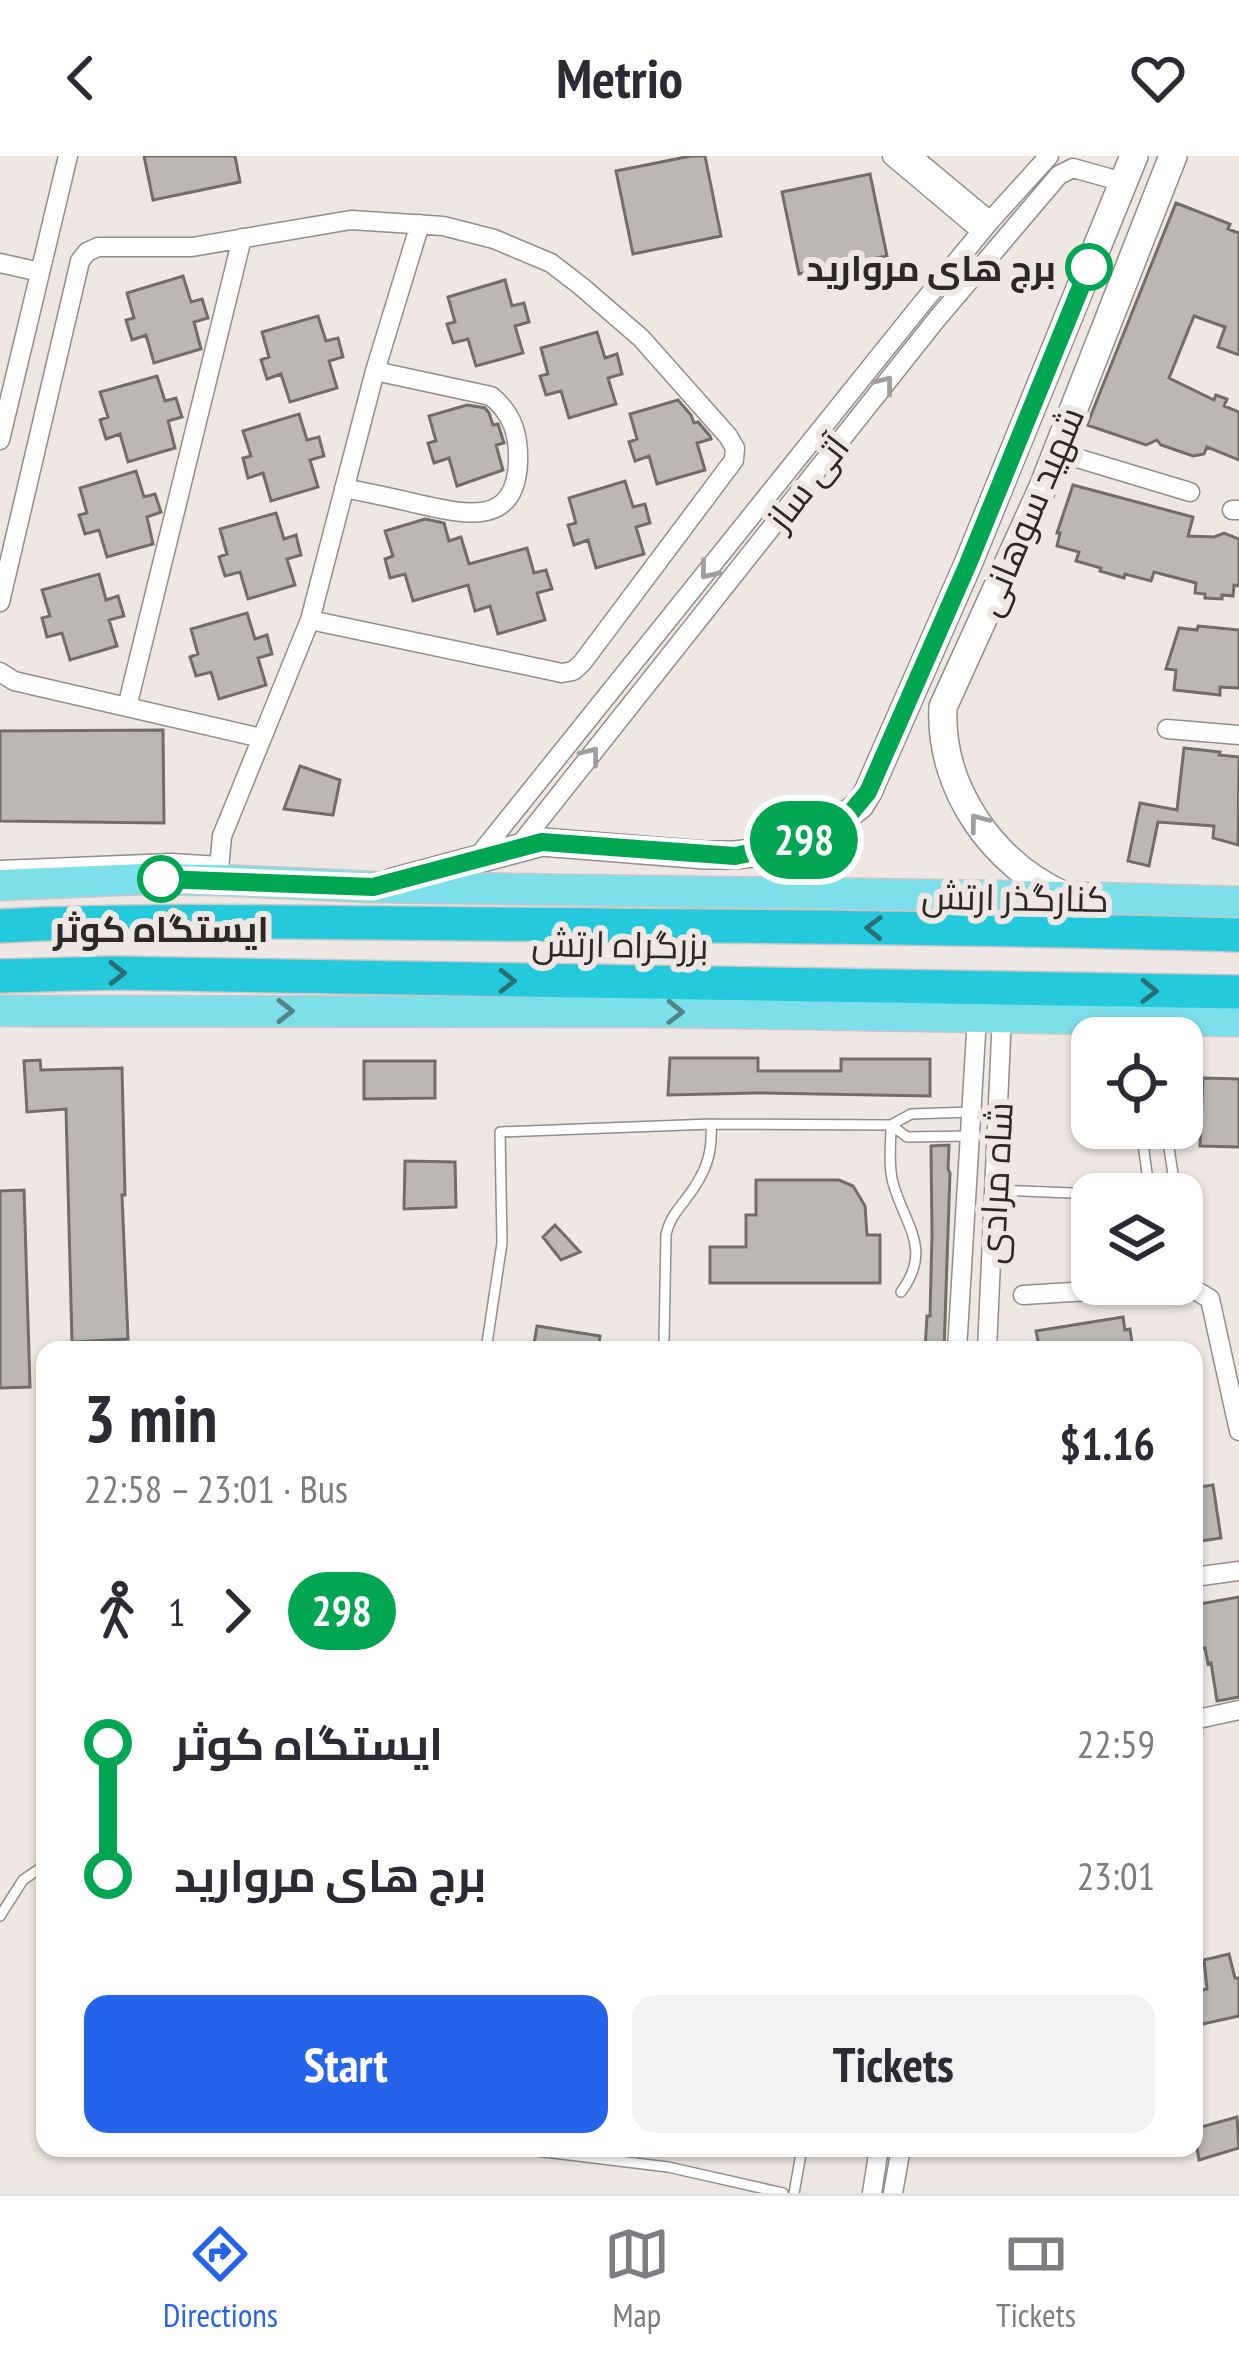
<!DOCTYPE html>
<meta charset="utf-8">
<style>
body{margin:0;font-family:"PT Sans Narrow",Cairo,sans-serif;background:#f2f2f3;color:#2b2b33;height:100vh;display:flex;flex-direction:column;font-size:45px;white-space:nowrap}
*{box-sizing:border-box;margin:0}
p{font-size:39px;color:#7c7c81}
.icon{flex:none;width:66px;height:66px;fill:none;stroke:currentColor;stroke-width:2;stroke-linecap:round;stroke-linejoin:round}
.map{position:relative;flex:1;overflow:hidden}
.side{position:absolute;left:36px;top:1185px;width:1167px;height:816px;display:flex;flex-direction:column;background:#fff;border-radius:24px;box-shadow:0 3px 9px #0004}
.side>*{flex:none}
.badge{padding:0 24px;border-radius:39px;font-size:42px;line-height:78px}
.controls{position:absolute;left:1071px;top:861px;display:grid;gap:24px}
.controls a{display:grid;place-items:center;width:132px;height:132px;border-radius:24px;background:#fff;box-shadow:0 3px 9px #0004;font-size:60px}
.map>.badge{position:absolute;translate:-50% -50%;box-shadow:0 0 0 6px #fff}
.legs{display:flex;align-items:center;gap:18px;height:132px;padding:0 48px;font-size:39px}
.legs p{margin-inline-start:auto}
.overview{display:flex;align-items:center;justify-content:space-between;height:204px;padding:0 48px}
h1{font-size:66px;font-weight:700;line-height:90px}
.action{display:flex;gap:24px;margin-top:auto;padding:24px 48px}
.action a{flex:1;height:138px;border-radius:24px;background:#2563eb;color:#fff;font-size:48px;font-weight:700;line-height:138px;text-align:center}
.action a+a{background:#f2f2f3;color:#2b2b33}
ul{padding:0 48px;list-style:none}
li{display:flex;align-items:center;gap:42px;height:132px;font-size:45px}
li i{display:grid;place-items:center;width:18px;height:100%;margin:0 15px;background:currentColor}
li i::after{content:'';width:30px;height:30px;margin:-15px;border:9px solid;border-radius:50%;background:#fff}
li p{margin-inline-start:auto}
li:first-child i{background:linear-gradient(#0000 50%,currentColor 0)}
li:last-child i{background:linear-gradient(currentColor 50%,#0000 0)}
header{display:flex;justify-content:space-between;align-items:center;height:156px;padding:0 48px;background:#fff;font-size:54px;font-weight:700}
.tabs{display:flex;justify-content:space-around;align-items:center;height:168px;border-top:3px solid #e1e1e2;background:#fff;font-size:33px;color:#7c7c81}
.tabs a{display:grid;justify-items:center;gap:6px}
.tabs .active{color:#2563eb}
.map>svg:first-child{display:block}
.building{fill:#bdb7b4;stroke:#726c6a;stroke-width:3}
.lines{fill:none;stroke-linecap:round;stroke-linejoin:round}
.lane-casing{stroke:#938d8b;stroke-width:12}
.street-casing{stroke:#938d8b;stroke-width:21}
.secondary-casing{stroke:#938d8b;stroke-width:30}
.primary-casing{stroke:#c8c7c7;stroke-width:33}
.highway-casing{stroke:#c8c7c7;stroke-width:36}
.lane{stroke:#fff;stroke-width:9}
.street{stroke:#fff;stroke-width:18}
.secondary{stroke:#fff;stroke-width:27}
.primary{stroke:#7cdfea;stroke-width:30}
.highway{stroke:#25c9dc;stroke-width:33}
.oneway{stroke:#a09e9e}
.oneway2{stroke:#287078}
.oneway3{stroke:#548488}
.line-1-casing{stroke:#fff;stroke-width:27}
.line-1{stroke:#00a651;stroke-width:18}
.stop-1-dot{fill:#fff;stroke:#00a651;stroke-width:6}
.labels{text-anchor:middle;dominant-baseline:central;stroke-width:12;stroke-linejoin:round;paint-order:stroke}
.stop-label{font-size:36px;font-weight:bold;fill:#2b2827;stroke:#eee7e4;text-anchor:end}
.street-label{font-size:36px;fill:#2b2827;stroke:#eee7e4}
</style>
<header><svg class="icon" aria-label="back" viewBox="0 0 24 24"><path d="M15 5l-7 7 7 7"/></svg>Metrio<svg class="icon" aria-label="heart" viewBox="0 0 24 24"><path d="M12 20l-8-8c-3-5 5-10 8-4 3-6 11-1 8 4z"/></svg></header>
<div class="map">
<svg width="1239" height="2037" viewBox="0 0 1239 2037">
<rect width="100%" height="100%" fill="#eee7e4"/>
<path class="building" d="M144 0H235L240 26 153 44Z
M691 0H705L721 80 633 98 616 15Z
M870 18 887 100 799 118 782 36Z
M1176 47 1230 68 1228 73 1239 77V199L1218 191 1225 171 1194 160 1169 222 1214 244 1216 239 1227 243 1224 250 1239 256V304L1207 291 1204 298 1193 300 1161 289 1157 284 1146 289 1087 269Z
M183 120 191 146 202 143 208 162 194 166 201 193 154 207 146 179 132 184 126 164 134 162 127 137Z
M505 124 512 150 524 147 529 166 515 170 523 197 476 210 468 183 453 187 447 168 455 166 448 141Z
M318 160 326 185 338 182 343 201 329 205 337 232 290 246 281 218 267 223 261 204 269 201 262 176Z
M597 176 605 202 617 198 622 218 608 222 616 248 569 262 561 235 546 239 540 220 548 218 541 192Z
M157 220 165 245 176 242 182 261 168 265 175 292 128 306 120 278 106 283 100 264 108 261 100 236Z
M678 244 691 259 694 267 698 266 710 280 711 283 697 287 705 314 657 328 649 300 635 305 629 286 637 283 630 258Z
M467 249 485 252 489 257 493 269 498 268 504 287 496 289 503 314 457 330 449 302 434 307 428 287 436 285 429 260Z
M299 258 307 284 319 281 324 300 310 304 318 331 271 345 263 317 248 322 243 302 251 300 243 275Z
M136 315 144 341 155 338 161 356 147 361 153 388 107 401 99 374 85 378 79 359 87 357 80 332Z
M625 325 633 351 645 348 650 367 636 371 644 398 596 412 588 384 574 389 568 369 576 367 569 342Z
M1073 329 1193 361 1188 380 1214 381 1224 377 1239 383V430L1234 429 1233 440 1222 439V443L1205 442V438L1195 437 1196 427 1154 416 1151 425 1125 418 1124 422 1100 415 1101 412 1076 405 1079 396 1057 390 1060 377H1057Z
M276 357 284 383 296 379 301 399 287 403 295 429 248 443 240 416 225 420 219 401 227 398 220 373Z
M425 363 444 367 449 385 461 381 469 408 527 392 534 417 546 414 552 433 537 437 545 464 498 478 490 450 475 455 468 429 413 445 405 418 390 422 385 403 393 400 385 375Z
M99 418 106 444 118 440 124 460 109 464 117 490 70 504 62 477 47 481 42 462 50 460 42 434Z
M247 457 255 483 267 479 272 498 258 502 266 529 219 543 211 516 196 520 190 501 198 498 191 473Z
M1198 470 1239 474V532L1220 531V539L1174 534 1176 514 1166 513 1179 472 1197 474Z
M163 574 164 667 0 665V575Z
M1184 592 1220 596 1219 599 1239 601 1238 689 1213 682 1214 670 1158 666 1149 710 1128 705 1140 647 1177 654Z
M300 610 340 624 333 659 284 653Z
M670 902H758V915H841V903H930V940L757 937 668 939Z
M40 904 41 914 122 912 125 1039H122L128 1183 72 1186 66 953 27 956 24 905Z
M364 905H435V942L364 943Z
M1203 922 1239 923V991L1200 990Z
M949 989 948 1013 950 1017 944 1194H925L927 1160H930L932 1079 931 990Z
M405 1005 455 1006 456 1051 404 1053Z
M756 1024H839L853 1030 865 1050 867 1079H880V1127H710V1091H746V1059H756Z
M24 1034 30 1231 0 1232V1035Z
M555 1069 580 1096 561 1104 543 1081Z
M1123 1161 1125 1174 1130 1173 1133 1194H1040L1036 1175Z
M537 1170 600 1180 598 1194H533Z
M1213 1329 1221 1382 1194 1386V1332Z
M1239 1441V1541L1217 1545 1211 1507 1208 1508 1205 1492 1198 1494 1194 1449Z
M1229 1798 1235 1822H1239V1860L1194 1870V1836L1207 1833 1204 1804Z
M1237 1961 1239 1992 1199 2004 1194 1973Z"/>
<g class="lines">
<g class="lane-casing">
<path id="lane" d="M891 969C891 988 888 1009 893 1027 905 1070 933 1093 901 1136
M891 969 907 981 969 980
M1166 972 1176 1038
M995 1034 1095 1038
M1141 1038 1146 1035 1148 1025 1141 972
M664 1185 666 1078C670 1062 677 1055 686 1043 705 1018 713 999 711 968
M486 1194 502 1087 500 976 711 968 891 969 911 958 971 956
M0 1760 23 1724 45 1709
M512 1992 668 2011 783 2037
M794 2037 802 1992"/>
</g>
<g class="street-casing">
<path id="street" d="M892 0 981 75
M912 0 990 65
M0 107 40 116
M0 284 68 0
M1057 296 1190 336
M344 332C369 337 394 342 418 348 463 358 515 372 518 307 519 279 513 258 491 240L375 215
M1232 354H1239
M0 446 80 105 87 96 98 91H192L351 64 443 70 494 83 551 107 582 131 641 182 728 280 735 292 734 304 582 507 573 515 562 517 310 464
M0 516 14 525 261 582
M127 551 242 82
M1167 573 1239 579
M518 691 936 164 1059 19 1073 12 1123 26
M476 703 919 151 990 65 1049 0
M0 714 171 707 219 710
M218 724 222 680 310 464 375 215 420 68
M1023 1139 1187 1129 1210 1143 1239 1275
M957 1194 977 861
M987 1194 1002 859
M1194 1421 1239 1415
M1194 1568 1198 1563 1239 1554
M872 2037 879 1992
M893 2037 901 1992"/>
</g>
<g class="secondary-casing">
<path id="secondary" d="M393 726 542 686 705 699H735L763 696 803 684 835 668 860 649 868 636 968 408 1134 0
M1067 741C993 709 939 632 943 551L1043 331 1173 0"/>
</g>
<g class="primary-casing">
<path id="primary" d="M0 729 143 723 218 724 373 731 1067 741 1239 746
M0 855 667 856 1239 865"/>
</g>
<g class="highway-casing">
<path id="highway" d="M0 770C160 762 322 767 483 768 735 770 987 772 1239 779
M0 820 112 817 1239 836"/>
</g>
<use href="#lane" class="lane"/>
<use href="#street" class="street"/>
<use href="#secondary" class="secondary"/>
<use href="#primary" class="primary"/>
<use href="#highway" class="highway"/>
</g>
<defs><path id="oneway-chevron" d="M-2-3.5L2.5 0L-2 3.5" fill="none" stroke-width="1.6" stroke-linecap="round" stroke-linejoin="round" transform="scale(3)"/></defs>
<g class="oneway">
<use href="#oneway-chevron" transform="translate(885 228) rotate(-52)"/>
<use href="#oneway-chevron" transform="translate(708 415) rotate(129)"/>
<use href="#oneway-chevron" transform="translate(591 599) rotate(-52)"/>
<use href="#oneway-chevron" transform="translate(978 666) rotate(-127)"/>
</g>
<g class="oneway2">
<use href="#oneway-chevron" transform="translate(874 772) rotate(-179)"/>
<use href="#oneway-chevron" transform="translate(117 817)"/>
<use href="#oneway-chevron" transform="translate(507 825) rotate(1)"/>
<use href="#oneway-chevron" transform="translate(1149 835) rotate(1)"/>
</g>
<g class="oneway3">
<use href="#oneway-chevron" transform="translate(285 855)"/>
<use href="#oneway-chevron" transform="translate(675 856) rotate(1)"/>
</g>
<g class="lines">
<g class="line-1-casing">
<path id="line-1" d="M161 723 373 731 542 686 735 700 790 688 821 676 849 659 868 636 968 408 1089 111"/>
</g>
<use href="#line-1" class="line-1"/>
</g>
<g class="stop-1-dot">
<circle cx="1089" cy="111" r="21"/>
<circle cx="161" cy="723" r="21"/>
</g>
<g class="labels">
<g class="stop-label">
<text x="1056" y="111">برج های مروارید</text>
<text x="161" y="772" text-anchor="middle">ایستگاه کوثر</text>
</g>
<g class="street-label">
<text transform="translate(807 326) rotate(-52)">آتی ساز</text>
<text transform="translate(1029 355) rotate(-67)">شهید سوهانی</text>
<text transform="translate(1015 741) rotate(1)">کنارگذر ارتش</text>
<text transform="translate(620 788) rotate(1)">بزرگراه ارتش</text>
<text transform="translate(995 1027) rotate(-87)">شاه مرادی</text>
</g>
</g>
</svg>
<div class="controls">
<a><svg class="icon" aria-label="locate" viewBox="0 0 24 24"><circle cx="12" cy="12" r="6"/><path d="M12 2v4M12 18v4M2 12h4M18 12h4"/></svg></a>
<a><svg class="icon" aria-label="layers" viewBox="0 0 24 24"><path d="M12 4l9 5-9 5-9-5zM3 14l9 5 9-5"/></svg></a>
</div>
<b class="badge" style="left:804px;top:684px;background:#00a651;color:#fff">298</b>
<section class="side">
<div class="overview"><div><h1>3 min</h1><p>22:58 – 23:01 · Bus</p></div><b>$1.16</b></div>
<div class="legs"><svg class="icon" aria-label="walk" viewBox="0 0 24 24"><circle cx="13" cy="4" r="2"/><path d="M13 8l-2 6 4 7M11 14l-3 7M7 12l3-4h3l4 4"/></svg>1<svg class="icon" aria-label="forward" viewBox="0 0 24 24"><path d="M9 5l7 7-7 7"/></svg><b class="badge" style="background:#00a651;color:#fff">298</b></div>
<ul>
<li><i style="color:#00a651"></i><b>ایستگاه کوثر</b><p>22:59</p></li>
<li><i style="color:#00a651"></i><b>برج های مروارید</b><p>23:01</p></li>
</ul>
<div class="action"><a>Start</a><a>Tickets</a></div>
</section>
</div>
<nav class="tabs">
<a class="active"><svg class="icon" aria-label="directions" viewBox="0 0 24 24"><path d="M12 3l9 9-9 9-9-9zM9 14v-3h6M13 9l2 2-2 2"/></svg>Directions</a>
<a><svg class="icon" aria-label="map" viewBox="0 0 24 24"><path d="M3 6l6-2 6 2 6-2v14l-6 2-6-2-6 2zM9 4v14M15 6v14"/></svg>Map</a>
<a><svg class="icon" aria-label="tickets" viewBox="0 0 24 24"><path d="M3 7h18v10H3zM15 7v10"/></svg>Tickets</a>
</nav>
